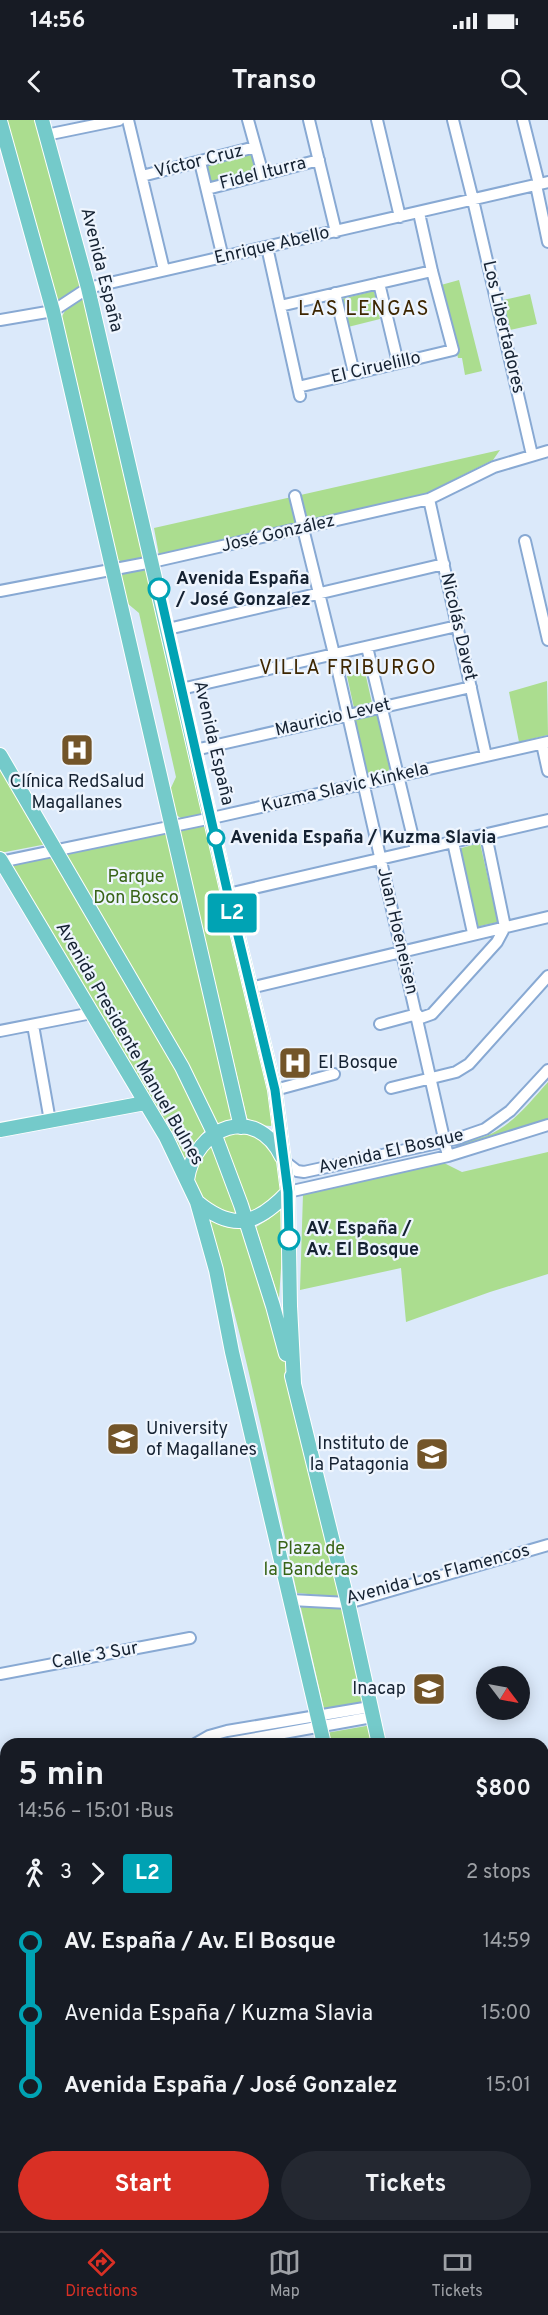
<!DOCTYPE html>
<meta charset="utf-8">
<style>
body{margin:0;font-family:Overpass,sans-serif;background:#242831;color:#f1f3f6;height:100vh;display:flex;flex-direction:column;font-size:22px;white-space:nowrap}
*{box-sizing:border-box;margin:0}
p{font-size:20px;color:#9ea1a6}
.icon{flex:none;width:33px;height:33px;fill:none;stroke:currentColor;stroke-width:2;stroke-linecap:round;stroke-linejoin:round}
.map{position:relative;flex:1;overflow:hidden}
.side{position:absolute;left:0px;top:1618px;width:549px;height:494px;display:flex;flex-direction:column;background:#171b24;border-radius:18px 18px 0 0;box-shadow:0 3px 15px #0003}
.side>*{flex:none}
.badge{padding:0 12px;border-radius:4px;font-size:21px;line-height:39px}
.needle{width:39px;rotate:122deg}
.tools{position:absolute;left:476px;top:1546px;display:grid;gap:12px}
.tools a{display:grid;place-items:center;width:54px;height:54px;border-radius:50%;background:#171b24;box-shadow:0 3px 15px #0003;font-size:30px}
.map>.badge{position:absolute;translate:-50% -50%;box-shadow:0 0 0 3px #fff}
.legs{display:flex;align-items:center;gap:9px;height:66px;padding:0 18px;font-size:20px}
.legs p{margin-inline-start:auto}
.headline{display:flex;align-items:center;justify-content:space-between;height:102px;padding:0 18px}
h1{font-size:33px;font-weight:700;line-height:45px}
.button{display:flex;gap:12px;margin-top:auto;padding:12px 18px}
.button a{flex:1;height:69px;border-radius:36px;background:#d93025;color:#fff;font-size:24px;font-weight:700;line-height:69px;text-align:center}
.button a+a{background:#242831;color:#f1f3f6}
ul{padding:0 18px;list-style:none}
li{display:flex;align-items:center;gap:21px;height:72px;font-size:22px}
li i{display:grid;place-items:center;width:9px;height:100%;margin:0 8px;background:currentColor}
li i::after{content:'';width:15px;height:15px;margin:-8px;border:4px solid;border-radius:50%;background:#171b24}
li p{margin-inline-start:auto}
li:first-child i{background:linear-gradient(#0000 50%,currentColor 0)}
li:last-child i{background:linear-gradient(currentColor 50%,#0000 0)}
.status{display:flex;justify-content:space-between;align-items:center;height:42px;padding:0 30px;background:#171b24;direction:ltr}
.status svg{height:16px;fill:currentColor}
header{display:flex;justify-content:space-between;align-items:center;height:78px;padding:0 18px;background:#171b24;font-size:27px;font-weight:700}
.menu{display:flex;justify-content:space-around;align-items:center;height:84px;border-top:2px solid #363941;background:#171b24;font-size:16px;color:#9ea1a6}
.menu a{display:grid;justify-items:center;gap:3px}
.menu .selected{color:#d93025}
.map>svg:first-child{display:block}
.green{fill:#abdd8f}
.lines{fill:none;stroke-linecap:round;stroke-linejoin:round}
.minor-casing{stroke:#88a9d3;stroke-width:14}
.major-casing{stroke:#fff;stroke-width:16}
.minor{stroke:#fff;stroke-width:10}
.major{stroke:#74caca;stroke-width:14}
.line-1-casing{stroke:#fff;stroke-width:14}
.line-1{stroke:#00a3b4;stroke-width:9}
.stop-1-dot{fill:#fff;stroke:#00a3b4;stroke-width:3}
.labels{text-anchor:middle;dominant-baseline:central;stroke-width:4.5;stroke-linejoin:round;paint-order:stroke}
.street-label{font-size:18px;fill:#152232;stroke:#eef5fe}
.stop-label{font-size:18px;font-weight:bold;fill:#152232;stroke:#eef5fe;text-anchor:start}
.poi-label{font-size:18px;fill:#152232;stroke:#eef5fe;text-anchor:start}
.park-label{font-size:18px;fill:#386417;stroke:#eef5fe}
.neighbourhood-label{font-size:20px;letter-spacing:1.5px;fill:#3d2601;stroke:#eef5fe}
</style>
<div class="status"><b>14:56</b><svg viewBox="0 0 49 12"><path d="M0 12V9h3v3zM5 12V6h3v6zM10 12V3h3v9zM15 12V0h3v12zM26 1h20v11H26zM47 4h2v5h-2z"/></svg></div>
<header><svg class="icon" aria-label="back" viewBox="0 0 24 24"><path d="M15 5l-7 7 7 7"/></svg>Transo<svg class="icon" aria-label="search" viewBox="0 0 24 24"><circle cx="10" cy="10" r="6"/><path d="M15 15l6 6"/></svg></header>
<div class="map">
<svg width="548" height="2111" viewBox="0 0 548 2111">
<rect width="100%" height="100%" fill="#dbe9fa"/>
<path class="green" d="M6 0H37L84 166 57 182Z
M251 31 256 51 210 64 204 45Z
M459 160 482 251 465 255 462 238H458L441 165Z
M374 171 380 199 348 207 341 179Z
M530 174 537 204 510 210 503 180Z
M83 177 146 431 143 437 122 442 117 439 61 198 65 191Z
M500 330 493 340 427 373 159 435 154 408Z
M144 447 150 450 206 689 202 695 181 698 176 695 170 670 176 657 139 493 127 483 121 457 124 452Z
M365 552 372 583 354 588 347 556Z
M547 561 548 615 519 622 509 572Z
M376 592 380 595 391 646 387 653 372 657 365 654 353 599Z
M0 648 47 724 0 733Z
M206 704 210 708 275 1001 271 1006 257 1005 247 998 180 713 184 708Z
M168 712 236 994 232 1001 221 1005 213 1002 66 735Z
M480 723 498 802 476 807 458 729Z
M53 736 183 951 206 1009 194 1024 184 1044 0 747Z
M548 962V999L512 1012 457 1026V1024C467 1021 477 1019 486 1016 512 1006 530 982 548 962Z
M233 1010 267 1019C291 1066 290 1068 248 1099L206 1086 194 1062 197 1036Z
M548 1032V1154L490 1172 406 1202 401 1148 300 1170 303 1074 442 1042 462 1052Z
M284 1084 285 1087 279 1179 256 1107 269 1099Z
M209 1100 225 1107 247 1110 285 1240 341 1477 297 1473C270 1348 245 1222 209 1100Z
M300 1484 342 1486 365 1582 324 1589Z
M372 1605 376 1624H329L326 1613Z
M543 2099 547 2111H506L505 2106H543Z
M439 2106H493L494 2111H440Z"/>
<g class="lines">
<g class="minor-casing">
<path id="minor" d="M128 0 164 150
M248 0 263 54
M309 0 336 112
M377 0 400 97
M453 0 473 80 532 335
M523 0 539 64
M46 15 119 0
M200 42 223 138
M142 56 255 27
M536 65 548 122
M207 69 319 40
M267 127 300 276
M379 163 398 243
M335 173 354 253
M280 186 432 151
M0 200 53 191 88 168 548 62
M298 267 453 230 432 151 419 93
M295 376 334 534 448 1036
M429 379 486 636
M525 421 548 520
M0 471 152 442 429 379 494 347 548 331
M168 509 444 444
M367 527 416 730
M181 569 457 506
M542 624 548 651
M195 630 471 567
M453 722 473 813
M0 742 212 698 548 622
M228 774 548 700
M250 868 548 797
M418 899 432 894 497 822 505 807 486 715
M380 904 417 894
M33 905 50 1001
M0 911 92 893
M391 968 456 952 469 944 548 856
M275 970 334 954
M284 1041 297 1051 304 1052 456 1019 485 1009 510 991 548 950
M288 1072 448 1036 548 1005
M291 1480 348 1483 548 1425
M0 1554 190 1518
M195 1624 209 1616 227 1611 370 1587
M223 1624 372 1597
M0 1670 6 1669
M0 1694 6 1692
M0 1766 6 1765
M0 1951 6 1950
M543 1965 548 1963
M0 1976 6 1975
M543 2017 548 2015
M543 2063 548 2077
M43 2106 44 2111
M87 2106 88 2111
M133 2106 134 2111
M179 2106 181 2111
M209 2106 210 2111
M253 2106 254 2111
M302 2106 303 2111
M350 2106 351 2111
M399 2106 400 2111"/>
</g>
<g class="major-casing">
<path id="major" d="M42 0 88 168 228 774 275 970 288 1072 290 1186 294 1263
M0 1 53 191 241 1007
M0 635 182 947 214 1013 241 1085 273 1186 286 1234
M0 739 166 1017 197 1082 216 1150 232 1232 324 1624
M0 1010 145 983
M187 1060C195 1006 256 983 282 1037
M197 1082C233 1112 257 1105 288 1072
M292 1256 348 1483 379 1624
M434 2106 435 2111
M498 2106 499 2111"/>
</g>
<use href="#minor" class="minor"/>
<use href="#major" class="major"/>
</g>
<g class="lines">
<g class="line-1-casing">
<path id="line-1" d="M159 469 228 774 275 970 288 1072 289 1119"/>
</g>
<use href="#line-1" class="line-1"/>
</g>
<defs>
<g id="hospital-square" transform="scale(1.725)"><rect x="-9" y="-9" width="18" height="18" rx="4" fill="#735529" stroke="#eef5fe"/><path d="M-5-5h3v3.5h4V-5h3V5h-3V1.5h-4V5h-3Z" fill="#fff"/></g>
<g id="university-square" transform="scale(1.725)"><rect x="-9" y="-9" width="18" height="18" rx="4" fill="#735529" stroke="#eef5fe"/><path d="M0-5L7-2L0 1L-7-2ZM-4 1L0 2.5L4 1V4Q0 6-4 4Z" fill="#fff"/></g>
</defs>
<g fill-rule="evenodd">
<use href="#hospital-square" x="77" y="630"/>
<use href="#hospital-square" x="295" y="943"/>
<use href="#university-square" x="123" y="1319"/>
<use href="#university-square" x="432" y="1334"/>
<use href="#university-square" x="429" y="1569"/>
</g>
<g class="stop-1-dot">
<circle cx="159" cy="469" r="10"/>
<circle cx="216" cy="718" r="8"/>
<circle cx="289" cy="1119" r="10"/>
</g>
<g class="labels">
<g class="street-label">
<text transform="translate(199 42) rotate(-14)">Víctor Cruz</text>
<text transform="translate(263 54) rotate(-14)">Fidel Iturra</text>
<text transform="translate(272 126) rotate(-13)">Enrique Abello</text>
<text transform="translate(101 150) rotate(76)">Avenida España</text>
<text transform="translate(503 207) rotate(77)">Los Libertadores</text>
<text transform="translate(376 248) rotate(-13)">El Ciruelillo</text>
<text transform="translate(278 414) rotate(-13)">José González</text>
<text transform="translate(458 507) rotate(77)">Nicolás Davet</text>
<text transform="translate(333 598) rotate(-13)">Mauricio Levet</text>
<text transform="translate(213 623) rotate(77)">Avenida España</text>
<text transform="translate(345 668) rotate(-13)">Kuzma Slavic Kinkela</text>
<text transform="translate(397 811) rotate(77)">Juan Hoeneisen</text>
<text transform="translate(129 924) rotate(60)">Avenida Presidente Manuel Bulnes</text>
<text transform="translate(391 1032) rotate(-13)">Avenida El Bosque</text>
<text transform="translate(438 1455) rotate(-15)">Avenida Los Flamencos</text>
<text transform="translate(95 1536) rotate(-10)">Calle 3 Sur</text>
</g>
<g class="stop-label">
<text x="176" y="459">Avenida España<tspan x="176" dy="21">/ José Gonzalez</tspan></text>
<text x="230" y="718">Avenida España / Kuzma Slavia</text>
<text x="306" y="1109">AV. España /<tspan x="306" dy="21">Av. El Bosque</tspan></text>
</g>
<g class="poi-label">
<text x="77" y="662" text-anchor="middle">Clínica RedSalud<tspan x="77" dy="21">Magallanes</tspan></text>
<text x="318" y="943">El Bosque</text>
<text x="146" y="1309">University<tspan x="146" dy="21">of Magallanes</tspan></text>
<text x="409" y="1324" text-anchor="end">Instituto de<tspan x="409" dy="21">la Patagonia</tspan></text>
<text x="406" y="1569" text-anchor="end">Inacap</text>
</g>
<g class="park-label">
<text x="136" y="757">Parque<tspan x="136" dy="21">Don Bosco</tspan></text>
<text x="311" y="1429">Plaza de<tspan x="311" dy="21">la Banderas</tspan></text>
</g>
<g class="neighbourhood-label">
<text x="364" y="190">LAS LENGAS</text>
<text x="348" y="549">VILLA FRIBURGO</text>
</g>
</g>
</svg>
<div class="tools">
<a><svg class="needle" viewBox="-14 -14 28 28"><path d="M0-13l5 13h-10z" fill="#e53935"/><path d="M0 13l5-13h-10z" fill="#9ea1a6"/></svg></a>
</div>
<b class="badge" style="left:232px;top:793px;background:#00a3b4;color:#fff">L2</b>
<section class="side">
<div class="headline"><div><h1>5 min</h1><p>14:56 – 15:01 · Bus</p></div><b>$800</b></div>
<div class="legs"><svg class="icon" aria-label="walk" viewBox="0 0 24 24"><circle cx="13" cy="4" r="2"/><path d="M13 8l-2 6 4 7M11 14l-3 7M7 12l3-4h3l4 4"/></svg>3<svg class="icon" aria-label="forward" viewBox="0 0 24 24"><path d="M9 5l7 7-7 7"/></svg><b class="badge" style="background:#00a3b4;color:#fff">L2</b><p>2 stops</p></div>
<ul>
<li><i style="color:#00a3b4"></i><b>AV. España / Av. El Bosque</b><p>14:59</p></li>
<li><i style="color:#00a3b4"></i><span>Avenida España / Kuzma Slavia</span><p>15:00</p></li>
<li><i style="color:#00a3b4"></i><b>Avenida España / José Gonzalez</b><p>15:01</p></li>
</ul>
<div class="button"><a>Start</a><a>Tickets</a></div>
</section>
</div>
<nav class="menu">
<a class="selected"><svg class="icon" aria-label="directions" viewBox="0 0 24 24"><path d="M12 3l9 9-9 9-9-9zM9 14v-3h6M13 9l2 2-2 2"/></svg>Directions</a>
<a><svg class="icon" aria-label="map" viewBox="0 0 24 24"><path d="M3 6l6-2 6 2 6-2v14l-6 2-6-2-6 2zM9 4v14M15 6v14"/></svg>Map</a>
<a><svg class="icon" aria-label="tickets" viewBox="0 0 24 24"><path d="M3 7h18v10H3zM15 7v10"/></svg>Tickets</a>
</nav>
